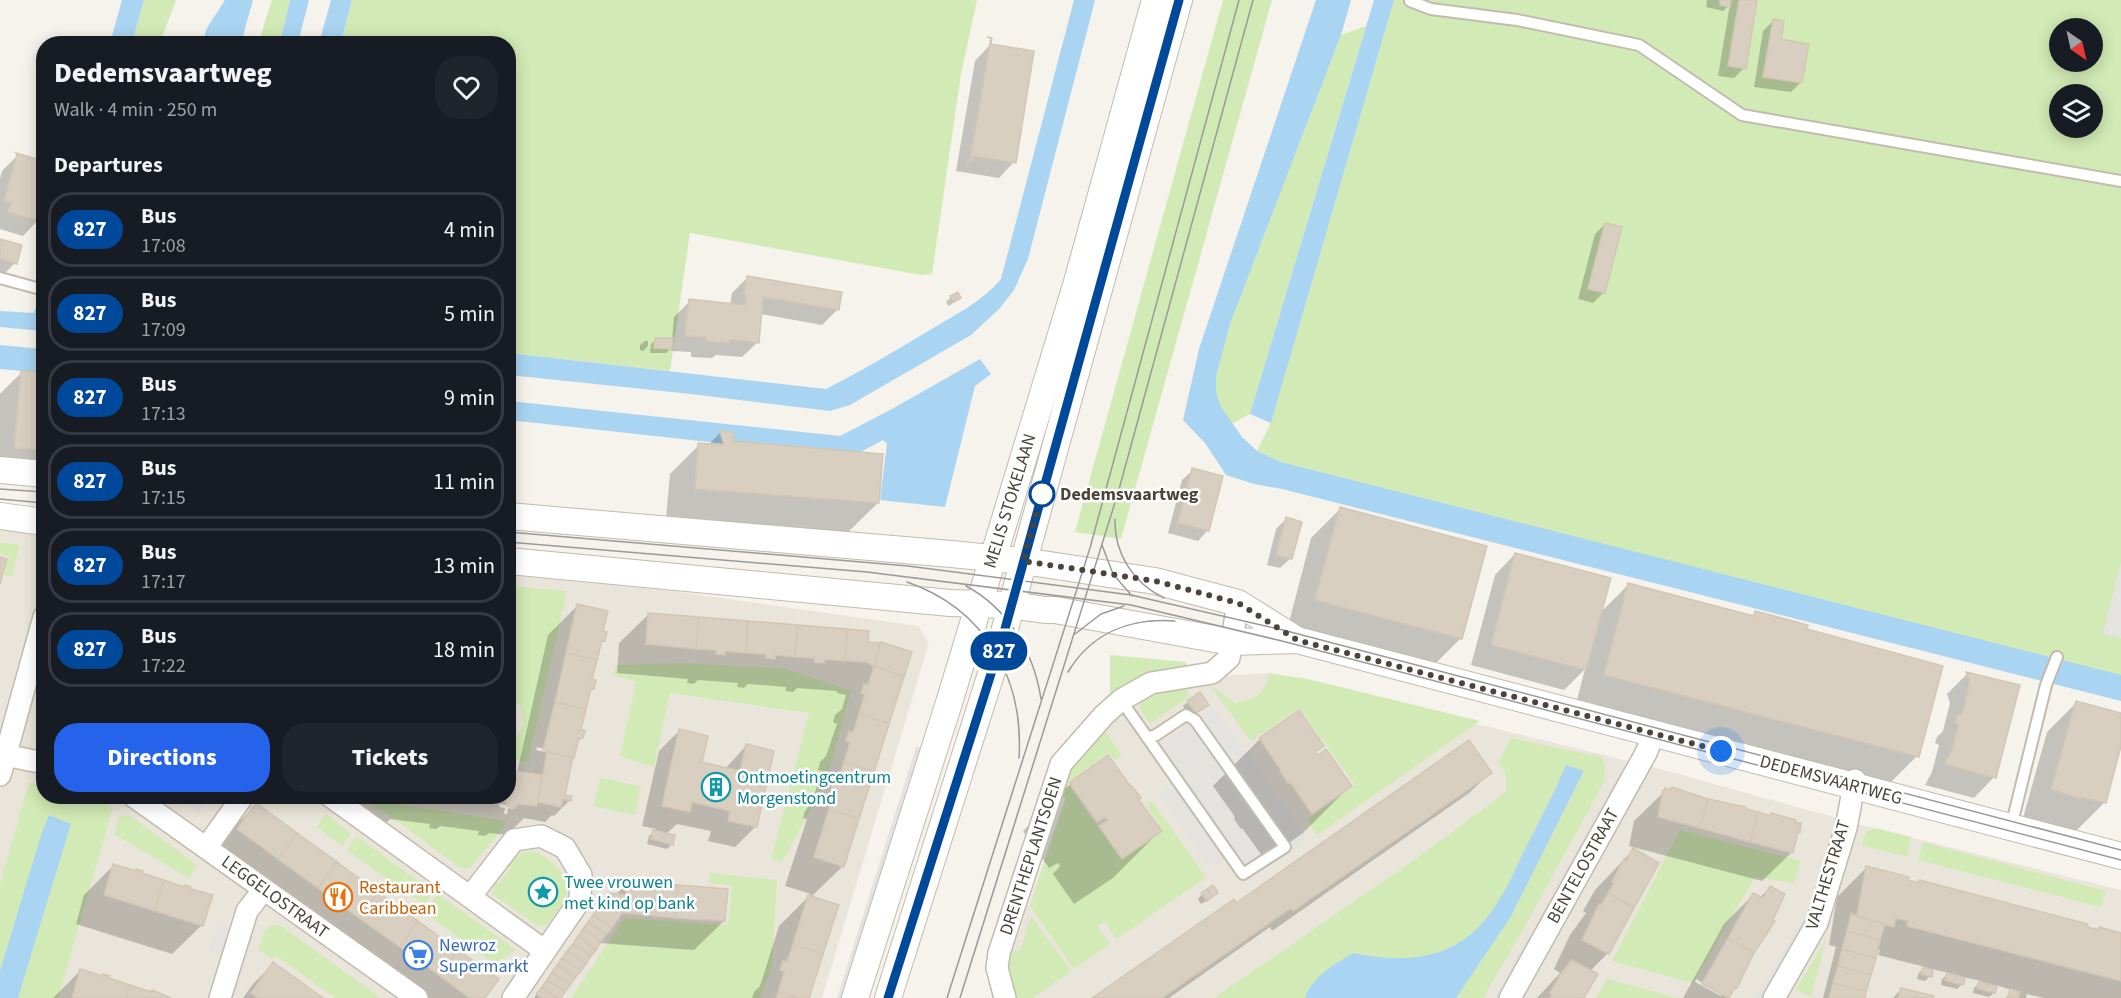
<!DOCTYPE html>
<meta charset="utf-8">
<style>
body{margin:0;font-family:"Source Sans 3",sans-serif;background:#20242c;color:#f1f3f6;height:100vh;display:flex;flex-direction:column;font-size:22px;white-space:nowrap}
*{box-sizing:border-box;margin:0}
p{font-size:20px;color:#9ea1a6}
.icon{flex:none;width:33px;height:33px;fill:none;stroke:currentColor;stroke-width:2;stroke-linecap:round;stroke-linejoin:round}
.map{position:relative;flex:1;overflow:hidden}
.details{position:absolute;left:36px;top:36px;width:480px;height:768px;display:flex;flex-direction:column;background:#171b24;border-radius:24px;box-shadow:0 3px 15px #0003}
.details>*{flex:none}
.badge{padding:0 12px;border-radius:20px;font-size:21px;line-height:39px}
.needle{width:39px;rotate:146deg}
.fabs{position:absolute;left:2049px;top:18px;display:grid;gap:12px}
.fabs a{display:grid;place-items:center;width:54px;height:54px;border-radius:50%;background:#171b24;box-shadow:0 3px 15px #0003;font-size:30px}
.you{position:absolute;width:30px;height:30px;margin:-15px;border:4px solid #fff;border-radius:50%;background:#1a73e8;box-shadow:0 0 0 9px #1a73e833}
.map>.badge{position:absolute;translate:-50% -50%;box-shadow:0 0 0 3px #fff}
h2{padding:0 18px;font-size:22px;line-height:54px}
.round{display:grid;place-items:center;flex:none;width:63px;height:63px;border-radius:24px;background:#20242c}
.headline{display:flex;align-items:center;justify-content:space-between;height:102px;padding:0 18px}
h1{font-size:28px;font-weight:800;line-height:45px}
.primary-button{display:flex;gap:12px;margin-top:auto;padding:12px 18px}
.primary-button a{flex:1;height:69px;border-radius:24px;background:#2563eb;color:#fff;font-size:24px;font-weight:800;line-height:69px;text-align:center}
.primary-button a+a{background:#20242c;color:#f1f3f6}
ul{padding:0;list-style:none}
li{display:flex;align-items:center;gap:18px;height:75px;margin:0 12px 9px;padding:0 6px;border:3px solid #363941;border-radius:24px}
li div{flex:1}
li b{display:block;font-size:22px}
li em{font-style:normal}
li .badge{min-width:66px;font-weight:700;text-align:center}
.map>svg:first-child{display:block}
.residential{fill:#eae5da}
.green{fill:#d2eab5;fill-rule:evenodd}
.parking{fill:#e5e3e0}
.water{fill:#a9d4f2}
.shadow{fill:#0003;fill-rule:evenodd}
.building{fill:#d8cfc1;stroke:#d3c7b4;stroke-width:1.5}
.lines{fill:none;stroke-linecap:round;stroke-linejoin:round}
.service-casing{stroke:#c2bbae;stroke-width:14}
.minor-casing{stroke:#c2bbae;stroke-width:24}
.tertiary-casing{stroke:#c2bbae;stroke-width:28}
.service{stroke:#fff;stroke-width:10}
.minor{stroke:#fff;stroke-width:21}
.tertiary{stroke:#fff;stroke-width:26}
.tram{stroke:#9a9a9a;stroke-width:1.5}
.line-casing{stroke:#fff;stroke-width:14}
.line{stroke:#004899;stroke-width:9}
.walk{stroke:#4b4439;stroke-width:6;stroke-dasharray:0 10.8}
.stop-dot{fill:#fff;stroke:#004899;stroke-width:3}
.labels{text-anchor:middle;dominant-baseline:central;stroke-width:5;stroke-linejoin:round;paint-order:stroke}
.stop-label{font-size:18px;font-weight:bold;fill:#4b4439;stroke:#fff;text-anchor:start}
.street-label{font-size:18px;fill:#4b4439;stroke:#fff}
.culture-label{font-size:18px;fill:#0d838f;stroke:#fff;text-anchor:start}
.food-label{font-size:18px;fill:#c56008;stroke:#fff;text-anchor:start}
.shop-label{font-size:18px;fill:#366cbe;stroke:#fff;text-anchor:start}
</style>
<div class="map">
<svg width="2121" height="998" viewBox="0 0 2121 998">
<rect width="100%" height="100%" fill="#f6f3ec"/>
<path class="residential" d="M0 531 43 534 44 796H508L509 575 666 590 918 626 929 643 822 998H0Z
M1269 673 1660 769 1858 824 2121 890V998H996L1077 764 1115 716 1190 678Z"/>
<path class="green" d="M144 0H176L160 43 132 44Z
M272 0H290L280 43 258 44Z
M352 0H977L961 74 932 274 921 275 690 233 670 371 509 353 508 44H341Z
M1223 0H1272L1121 539 1075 532Z
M1394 0H2121V676L1281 462 1257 451 1271 423ZM2060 28H2092V62H2060ZM2060 94H2092V128H2060Z
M1366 26 1250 414 1232 424 1221 407 1216 391V377L1230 324 1341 35Z
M0 543 16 544 19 547 12 577 4 575 9 556 0 554Z
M508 586 567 591 528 762 509 759V743C527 731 528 708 509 696Z
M1110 655 1186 662 1187 667C1156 671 1136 681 1110 696Z
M679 663 782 668 851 691 826 781 782 862 771 859 809 713 670 693 654 767 620 756 636 682 613 675 616 665Z
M1269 673 1308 679 1480 721 1317 835 1307 820 1355 785 1299 708 1251 741 1209 684 1235 703C1255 700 1266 693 1269 673Z
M1182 684 1190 696 1150 724 1140 709C1141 690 1166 688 1182 684Z
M1101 725 1122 755 1115 760 1108 753 1067 783 1122 860 1163 831 1146 805 1152 801 1205 876 1203 880 1116 939 1105 922 1097 926 1110 944 1074 969 1030 906 1066 798 1058 795 1073 763Z
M1511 738 1601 757 1605 767V780L1524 928 1483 998H1456L1510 918 1584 772 1566 765C1553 796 1537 826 1522 856 1514 870 1508 886 1499 900 1464 959 1415 965 1353 953 1334 965 1312 976 1305 998H1214L1417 858 1506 792V776L1499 761Z
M600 778 641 786 635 815 594 806Z
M29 782 43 786 44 796C69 797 91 794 113 808L58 998H18L71 825 49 815 0 971V884Z
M365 799 506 821 504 827 470 868H460L393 818 366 801Z
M326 814 351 834 342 846 317 827Z
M125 815 132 817 197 865 189 878 114 834 119 817Z
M1876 828 1911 837 1907 857 1861 845 1867 831Z
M1680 830 1801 861 1794 883 1755 877 1693 983 1612 961Z
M356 836 433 892 424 905 347 850Z
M1923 842 2106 891 2101 907 1918 860Z
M533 851C552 859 576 878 564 901 559 909 553 917 547 925L538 926 492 894 495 881 499 883 511 868 507 863C514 854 522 853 533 851Z
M710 873 777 880 772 966 760 998H571L625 918 728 925 732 885 709 883Z
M438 894 516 950 494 963 425 913Z
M1031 916 1071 971 1033 998H1017C1009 982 1006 966 1010 948L1020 951Z
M272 925 281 926 381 998H335L278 957 272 958 258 950 265 930Z
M1826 939 1811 997 1796 990Z
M1607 979 1678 998H1596Z"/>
<path class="parking" d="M2121 562V638L2103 634Z
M1214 706 1308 838 1242 884 1225 859 1210 869 1158 794 1171 784 1142 742 1156 735 1163 742Z
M916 747 921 748 892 840 842 998H837Z
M1623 766 1628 768 1542 921 1538 919Z
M179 797H212L199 813Z
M1806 913 1811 916 1762 998H1755Z
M292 915 406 998H395L288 921Z
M217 923 232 927 223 958 208 953Z
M250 929 256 931 235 998H228Z
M1530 933 1534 935 1499 998H1494Z"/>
<path class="water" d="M122 0H144L132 43H110Z
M225 0H253L241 43H202L207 28Z
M290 0H309L298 43H280Z
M331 0H352L341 43H319Z
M1074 0H1095L1028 259 1014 290 1000 308 971 335 850 405 830 411 691 394 509 375V353L826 389C862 371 896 350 930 330 955 315 983 301 1001 279Z
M1316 0H1351L1341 35 1230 324 1216 377V391L1221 407 1242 437 1257 451 1281 462 2121 675V701L1282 489 1254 484 1226 475 1205 443 1183 420 1199 349Z
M1374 0H1394L1271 423 1250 414Z
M39 296 43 297V331L0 327V311L34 313Z
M0 345 43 349V373L0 369Z
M980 359 991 374 975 386 945 507 880 500 887 444 883 440 855 455H828L509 420V401L840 436 892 409Z
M1566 765 1584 771 1510 918 1456 998H1305C1312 976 1334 965 1353 953 1414 965 1464 959 1499 900 1508 886 1515 870 1522 855 1537 825 1553 796 1566 765Z
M49 815 71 824 18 998H0V971L42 832Z"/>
<path class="shadow" d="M1707 0H1729V3L1732 0H1755L1744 68 1734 78 1718 76 1730 4 1723 11 1706 7Z
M1773 21 1779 41 1801 82 1791 92 1754 87 1763 31Z
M990 45 1014 162 999 178 956 171 975 61Z
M18 155 38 220 23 236 0 229V179L2 171Z
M1605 224 1603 293 1593 303 1578 299 1595 234Z
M0 240 15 263 0 278Z
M747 278 838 309 822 325 760 314 758 342 742 357 716 355 712 358 691 357V352L671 351V348L666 353H650L651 344 656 339 672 340 674 317 689 302 730 305 732 293Z
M951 297 959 298 949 306 946 302Z
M41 341H44L43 353 35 350Z
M645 341H648V346L643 351 640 350V345Z
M22 372 44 374V481L0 478V394Z
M721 432 731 442 878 503 848 532 666 518 670 474 699 445H708Z
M1193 470 1208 530 1198 541 1168 533 1182 480Z
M1340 509 1461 638 1432 667 1287 630 1311 538Z
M1286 519 1291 558 1280 568 1267 565 1276 529Z
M1515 554 1600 613 1629 584 1752 616 1756 613 1805 630 1917 756 1888 785 1576 704 1585 669 1564 690 1471 665 1495 575Z
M578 605 602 632 604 640 599 645 591 680 593 688 588 693 579 730 582 738 576 743 563 796 570 800 554 816 552 815 545 822 524 818 507 835 489 833 485 836 478 835 479 831 440 826 436 829 429 828 430 824 390 819 387 822 379 821 380 817 331 810 332 805 318 803V796H508L517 773 548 635ZM537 747 554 751V754L536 750ZM506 803 513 806V809L508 808 507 814H504L505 808 499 807 500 804 506 805Z
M649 614 866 644H881L843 866 811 897 808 998H752L754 992 760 986 779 926 811 894 785 886 807 819 803 818 805 811 811 804 822 771 818 770 820 762 826 756 837 724 833 722 835 715 842 709 846 695 837 693V691L797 688 793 692 786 691V687L748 684 744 688 737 687 738 683 698 680 694 684 687 683 688 679 617 673 619 643Z
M1967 674 2018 686 1994 777 1974 798 1925 785 1932 772 1939 745 1935 743 1937 737 1943 731 1950 703 1947 694Z
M1188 702 1207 705 1191 717 1183 706Z
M2076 703 2121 715V741L2105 802 2075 832 2023 818 2047 732Z
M680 730 700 764 725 769 746 746 772 752 755 827 735 847 708 841 711 831 677 824 666 834 672 844 667 849 647 844 649 836 656 829 642 826 659 751Z
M1260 739 1322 746 1314 753 1350 786 1303 833 1265 860 1242 828 1241 829 1234 819 1235 817 1213 786Z
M1490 773 1469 793 1272 931 1270 927 1169 998H1095L1236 905Z
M1070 784 1130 789 1160 831 1113 878 1074 904 1053 874 1060 866 1058 863 1049 868 1023 831Z
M1666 790 1800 826 1792 852 1762 881 1629 846 1634 821Z
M256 805 484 998H401L209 859 226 835Z
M1633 850 1657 864 1607 954 1590 971 1583 998H1537L1560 973 1554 969 1570 935 1586 913 1583 911 1595 890Z
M113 866 202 925 172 954 76 924 84 895Z
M1866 868 1906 881 1917 884 1919 882 2097 931 2100 929 2121 934V998H2044L2027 994 2026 998H2006L2012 990 1996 985 1994 993 1989 997 1973 993 1974 988 1981 981 1964 977 1962 984 1957 989 1941 985 1942 979 1949 973 1932 969 1930 976 1925 981 1917 979 1919 973 1925 967 1878 955 1880 950H1877L1863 998H1823L1836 947 1829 945 1837 897Z
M628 883 724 921 694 950 599 943 559 998H534L595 913 604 907V900L609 895H615Z
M1770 888 1753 952 1736 987 1728 998H1683L1724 924 1753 895 1759 898ZM1696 979 1721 993V996L1695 982Z
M1202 894 1211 898 1201 904 1198 899Z
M273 964 321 998H243L253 984Z
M80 971 107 979 166 998H53Z
M1901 989 1934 998H1893Z"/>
<path class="building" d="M1720 0H1731L1730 7 1720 5Z
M1739 0H1757L1746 69 1728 66Z
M1773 19 1784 21 1781 39 1809 44 1802 83 1763 77Z
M987 37 992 38 991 44 1034 51 1016 163 973 156 972 161H966H970L991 38Z
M16 153 44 161V207L40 221 8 212 11 203 3 200H4L17 154Z
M1605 223 1622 227 1605 293 1588 289Z
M0 239 22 245 17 264 0 259Z
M747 276 842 292 839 310 763 297 759 343 729 339V343L706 341V337L685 336 689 299 745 305 746 294H744Z
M958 292 961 298 954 302 950 296Z
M655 338H673L672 349 654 348Z
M21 371 44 372V448H40V450L14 448Z
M720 431 733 432V441L883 454 879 503 695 489 698 443 724 445Z
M1192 468 1223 476 1209 531 1179 523 1176 529Z
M1340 507 1487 546 1462 639 1315 600Z
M1286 517 1302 522 1292 559 1276 555Z
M1515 553 1611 578 1586 670 1491 645Z
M0 557 7 559 0 584Z
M1628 583 1754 616 1755 611 1808 625 1807 629 1943 666 1919 757 1604 675Z
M577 604 608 611 603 631 607 632 605 641 602 640 597 660 566 653Z
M648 613 699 617 696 649 646 644Z
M699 617 748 621 746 653 725 651V655L716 654V650L696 649Z
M748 621 798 625 795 657 775 655V659L766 658V654L746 653Z
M798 625 847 629 845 661 824 659V663L814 662 815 658 795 657Z
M847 629 869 631 868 642 880 643 874 666 866 662 845 661Z
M881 642 912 652 904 677 874 666Z
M566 653 597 660 592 679 596 680 594 689 591 688 586 709 555 702Z
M874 666 904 677 889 724 859 714 865 694 861 693 864 684 868 685Z
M1966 672 2020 685 1996 778 1944 764 1952 750 1959 724 1955 722 1956 719 1957 715H1962L1970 681Z
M1200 692 1209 705 1196 713 1187 701Z
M2076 701 2121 713V746L2106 803 2081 797 2080 799 2051 789Z
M555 702 586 709 581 729 585 731 583 738H579L574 758 543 750Z
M1299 710 1324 746 1315 752 1318 755 1326 749 1352 786 1312 814 1290 782 1288 783 1280 771 1281 770 1259 738Z
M859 714 889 724 874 772 844 762 850 742 846 741 849 731 853 733Z
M679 729 708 736 702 762 740 771 746 744 774 751 757 827 728 821 730 811 692 802 690 812 662 806Z
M1469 740 1492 773 1293 911 1291 908 1162 998H1092L1234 899 1236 903Z
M547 752 573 757 565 795 572 796 571 801 563 799 561 807 538 802Z
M1108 755 1131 787 1132 786 1141 798 1139 800 1162 831 1122 859 1099 826 1108 820 1105 817 1097 822 1069 783Z
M844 762 874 772 859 819 829 809 835 790 831 788 834 779 838 781Z
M508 770 542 775 537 806 517 804 516 808 507 806V802L489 799V796H508Z
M1672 787 1708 799 1700 828 1658 817 1663 790H1665V788L1671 790Z
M458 796H489V799L468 797 467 801 458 799Z
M1708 799 1746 807V809L1758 812 1750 842 1700 828Z
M256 803 297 833 278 859 237 829Z
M829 809 859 819 844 867 814 857Z
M1758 812 1771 816V813L1796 820 1795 822 1801 823 1800 833H1798L1793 853 1750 842Z
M653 830 675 835 673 845 651 839Z
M297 833 337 862 318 888 278 859Z
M1633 848 1659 863 1634 908 1608 893 1614 883 1612 882 1624 859 1626 861Z
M337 862 378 892 359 918 318 888Z
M113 864 136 871V869L143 871 142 873 164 880 155 911 104 895Z
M1866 866 1909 877 1908 880 1918 883 1919 880 2088 924 2087 927 2099 930V927L2121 933V981L1907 926 1908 921 1896 918 1894 927 1851 914 1857 915Z
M164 880 184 887 185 885 191 887V889L213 895 203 926 155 911Z
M627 881 678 885 675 918 625 913Z
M678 885 728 889 725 921 675 918Z
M1213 885 1218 893 1212 897 1207 889Z
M1770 886 1785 894 1773 920 1775 921 1754 953 1728 938 1753 893 1763 898Z
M1207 889 1212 897 1207 901 1201 893Z
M378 892 418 921 400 947 359 918Z
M609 893 626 895 625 910 607 908Z
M1608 893 1634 908 1609 954 1582 940 1599 904 1601 905Z
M808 895 839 905 823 954 793 944Z
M599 907 625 910V913H622L612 928 593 915Z
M1851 914 1885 924 1880 940 1847 931Z
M593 915 612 928 606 935 588 922Z
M418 921 458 950 440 976 400 947Z
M588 922 606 935 601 942 583 929Z
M583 929 601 942 596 950 578 936Z
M1847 931 1880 940 1876 958 1842 949Z
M578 936 596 950 591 956 573 944Z
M1728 938 1754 953 1737 988 1735 987 1729 998 1702 984Z
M573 944 591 956 586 964 567 951Z
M793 944 823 954 809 998H799L778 992 784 972 780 970 783 961 787 962Z
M1842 949 1876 958 1871 975 1838 966Z
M458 950 499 979 485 998H470L440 976Z
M567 951 586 964 581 971 562 958Z
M562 958 581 971 575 978 557 965Z
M1571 960 1598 974 1584 998H1550L1552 994 1550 993 1563 970 1564 971Z
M273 962 323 998H258L251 993Z
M557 965 575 978 570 985 552 972Z
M1838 966 1871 975 1866 992 1833 983Z
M1923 967 1933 970 1932 977 1921 974Z
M80 969 103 976V974L110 976 109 978 130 985 126 998H72Z
M552 972 570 985 565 992 547 980Z
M1947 973 1956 975 1954 983 1945 980Z
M1956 975 1965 978 1963 985 1954 983Z
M547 980 565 992 561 998H557L542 987Z
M1979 981 1988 984 1986 991 1977 988Z
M1833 983 1866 992 1865 998H1829Z
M1988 984 1997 986 1995 993 1986 991Z
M130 985 151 992 152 990 171 998H126Z
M542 987 557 998H542L536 994Z
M1901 988 1918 992 1916 998H1898Z
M2010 989 2020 992 2018 998 2008 997Z
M778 992 799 998H776Z
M1918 992 1934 996 1933 998H1916Z"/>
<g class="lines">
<g class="service-casing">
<path id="service" d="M1410 1 1431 9 1517 20 1639 45 1742 115 2121 181
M0 278 44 290
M1121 700 1243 874 1285 847 1195 720 1186 715 1156 735 1149 737
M2011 827 2046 685 2057 657"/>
</g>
<g class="minor-casing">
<path id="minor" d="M0 754 44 763
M0 775 44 617
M133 796 417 998
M330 796 545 951 513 998
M206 848 243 796
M470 897 514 840 541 836 565 848 581 875 580 900 545 951
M220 998 247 911 264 889
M1005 998 997 968 999 953 1061 764 1104 715 1121 700 1151 683 1212 673 1229 658 1238 603
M1510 998 1646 753 1654 733
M1774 998 1817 923 1846 828 1855 780"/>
</g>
<g class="tertiary-casing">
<path id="tertiary" d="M0 470 44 474
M0 516 44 522
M508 516 951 554 1023 561 1155 581 1238 603 1297 640 2121 856
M508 561 950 603 1011 605 1045 610H1055L1231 642 1297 640
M855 998 948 706 1077 282 1155 0
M888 998 1003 636 1179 0"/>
</g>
<use href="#service" class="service"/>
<use href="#minor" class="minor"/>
<use href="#tertiary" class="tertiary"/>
<path class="tram" d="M0 489 44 492
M0 499 44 503
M1115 519C1114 553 1133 583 1164 598
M508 532 908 566 1131 595 1283 630 2121 850
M508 542 867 572 1131 605 1282 641 2121 860
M1102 545 1113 574 1132 596
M907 582C985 609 1024 678 1019 758
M966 586C1009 609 1034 653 1041 699
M1075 634 1101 614 1124 606
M1068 672C1092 632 1131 618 1175 621
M947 998 1090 548 1239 0
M960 998 1118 493 1253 0"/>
</g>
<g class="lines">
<g class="line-casing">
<path id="line" d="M888 998 1003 636 1179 0"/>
</g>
<use href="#line" class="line"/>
<path class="walk" d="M1042 494 1023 561 1155 581 1238 603 1297 640 1721 751"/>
</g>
<defs>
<g id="building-ring" transform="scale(1.5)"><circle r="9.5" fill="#fff" stroke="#0f9aa8" stroke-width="1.5"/><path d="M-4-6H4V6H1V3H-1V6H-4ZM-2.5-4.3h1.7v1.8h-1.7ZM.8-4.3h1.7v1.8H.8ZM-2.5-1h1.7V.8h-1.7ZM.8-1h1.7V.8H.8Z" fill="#0f9aa8"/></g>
<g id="sight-ring" transform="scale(1.5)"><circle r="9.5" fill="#fff" stroke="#0f9aa8" stroke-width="1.5"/><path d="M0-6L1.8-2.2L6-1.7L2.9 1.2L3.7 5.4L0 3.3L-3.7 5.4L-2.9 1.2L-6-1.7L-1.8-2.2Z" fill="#0f9aa8"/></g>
<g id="restaurant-ring" transform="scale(1.5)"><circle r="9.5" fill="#fff" stroke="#e8710a" stroke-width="1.5"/><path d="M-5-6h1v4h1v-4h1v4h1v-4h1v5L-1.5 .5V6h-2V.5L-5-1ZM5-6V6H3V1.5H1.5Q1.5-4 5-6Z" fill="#e8710a"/></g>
<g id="supermarket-ring" transform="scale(1.5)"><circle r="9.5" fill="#fff" stroke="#3f7fe0" stroke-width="1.5"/><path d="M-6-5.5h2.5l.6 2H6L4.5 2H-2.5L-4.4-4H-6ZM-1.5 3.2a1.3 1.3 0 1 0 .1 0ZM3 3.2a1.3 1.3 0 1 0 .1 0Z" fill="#3f7fe0"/></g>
</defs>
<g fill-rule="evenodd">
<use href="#building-ring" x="716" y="787"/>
<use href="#sight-ring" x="543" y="892"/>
<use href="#restaurant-ring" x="338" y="897"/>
<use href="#supermarket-ring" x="418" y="955"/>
</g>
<circle class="stop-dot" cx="1042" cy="494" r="12"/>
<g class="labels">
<g class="stop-label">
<text x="1060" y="494">Dedemsvaartweg</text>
</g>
<g class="street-label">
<text transform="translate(1010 501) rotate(-73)">MELIS STOKELAAN</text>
<text transform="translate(1831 780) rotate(15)">DEDEMSVAARTWEG</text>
<text transform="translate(1031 856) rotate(-72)">DRENTHEPLANTSOEN</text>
<text transform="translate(1583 866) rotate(-61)">BENTELOSTRAAT</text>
<text transform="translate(1828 875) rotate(-73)">VALTHESTRAAT</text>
<text transform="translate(275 897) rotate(36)">LEGGELOSTRAAT</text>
</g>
<g class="culture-label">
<text x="737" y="777">Ontmoetingcentrum<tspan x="737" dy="21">Morgenstond</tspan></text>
<text x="564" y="882">Twee vrouwen<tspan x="564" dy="21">met kind op bank</tspan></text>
</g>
<g class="food-label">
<text x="359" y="887">Restaurant<tspan x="359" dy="21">Caribbean</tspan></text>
</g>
<g class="shop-label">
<text x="439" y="945">Newroz<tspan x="439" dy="21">Supermarkt</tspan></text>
</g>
</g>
</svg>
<div class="fabs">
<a><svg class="needle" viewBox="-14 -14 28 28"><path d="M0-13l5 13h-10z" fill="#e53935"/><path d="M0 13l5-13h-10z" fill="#9ea1a6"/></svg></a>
<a><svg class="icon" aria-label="layers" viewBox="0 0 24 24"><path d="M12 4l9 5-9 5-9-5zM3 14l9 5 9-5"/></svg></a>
</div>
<div class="you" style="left:1721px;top:751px"></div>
<b class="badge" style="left:999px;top:651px;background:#004899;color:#fff">827</b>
<section class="details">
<div class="headline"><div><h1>Dedemsvaartweg</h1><p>Walk · 4 min · 250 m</p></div><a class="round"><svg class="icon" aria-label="heart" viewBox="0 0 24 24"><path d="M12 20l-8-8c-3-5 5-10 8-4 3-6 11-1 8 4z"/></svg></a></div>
<h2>Departures</h2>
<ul>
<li><span class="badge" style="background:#004899;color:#fff">827</span><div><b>Bus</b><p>17:08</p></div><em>4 min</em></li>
<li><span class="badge" style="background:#004899;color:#fff">827</span><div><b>Bus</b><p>17:09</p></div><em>5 min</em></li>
<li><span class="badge" style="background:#004899;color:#fff">827</span><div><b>Bus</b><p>17:13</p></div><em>9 min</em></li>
<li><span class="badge" style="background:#004899;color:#fff">827</span><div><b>Bus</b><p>17:15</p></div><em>11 min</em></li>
<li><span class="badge" style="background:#004899;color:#fff">827</span><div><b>Bus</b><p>17:17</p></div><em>13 min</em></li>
<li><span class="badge" style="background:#004899;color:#fff">827</span><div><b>Bus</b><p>17:22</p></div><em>18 min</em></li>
</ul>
<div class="primary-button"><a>Directions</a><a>Tickets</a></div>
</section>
</div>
